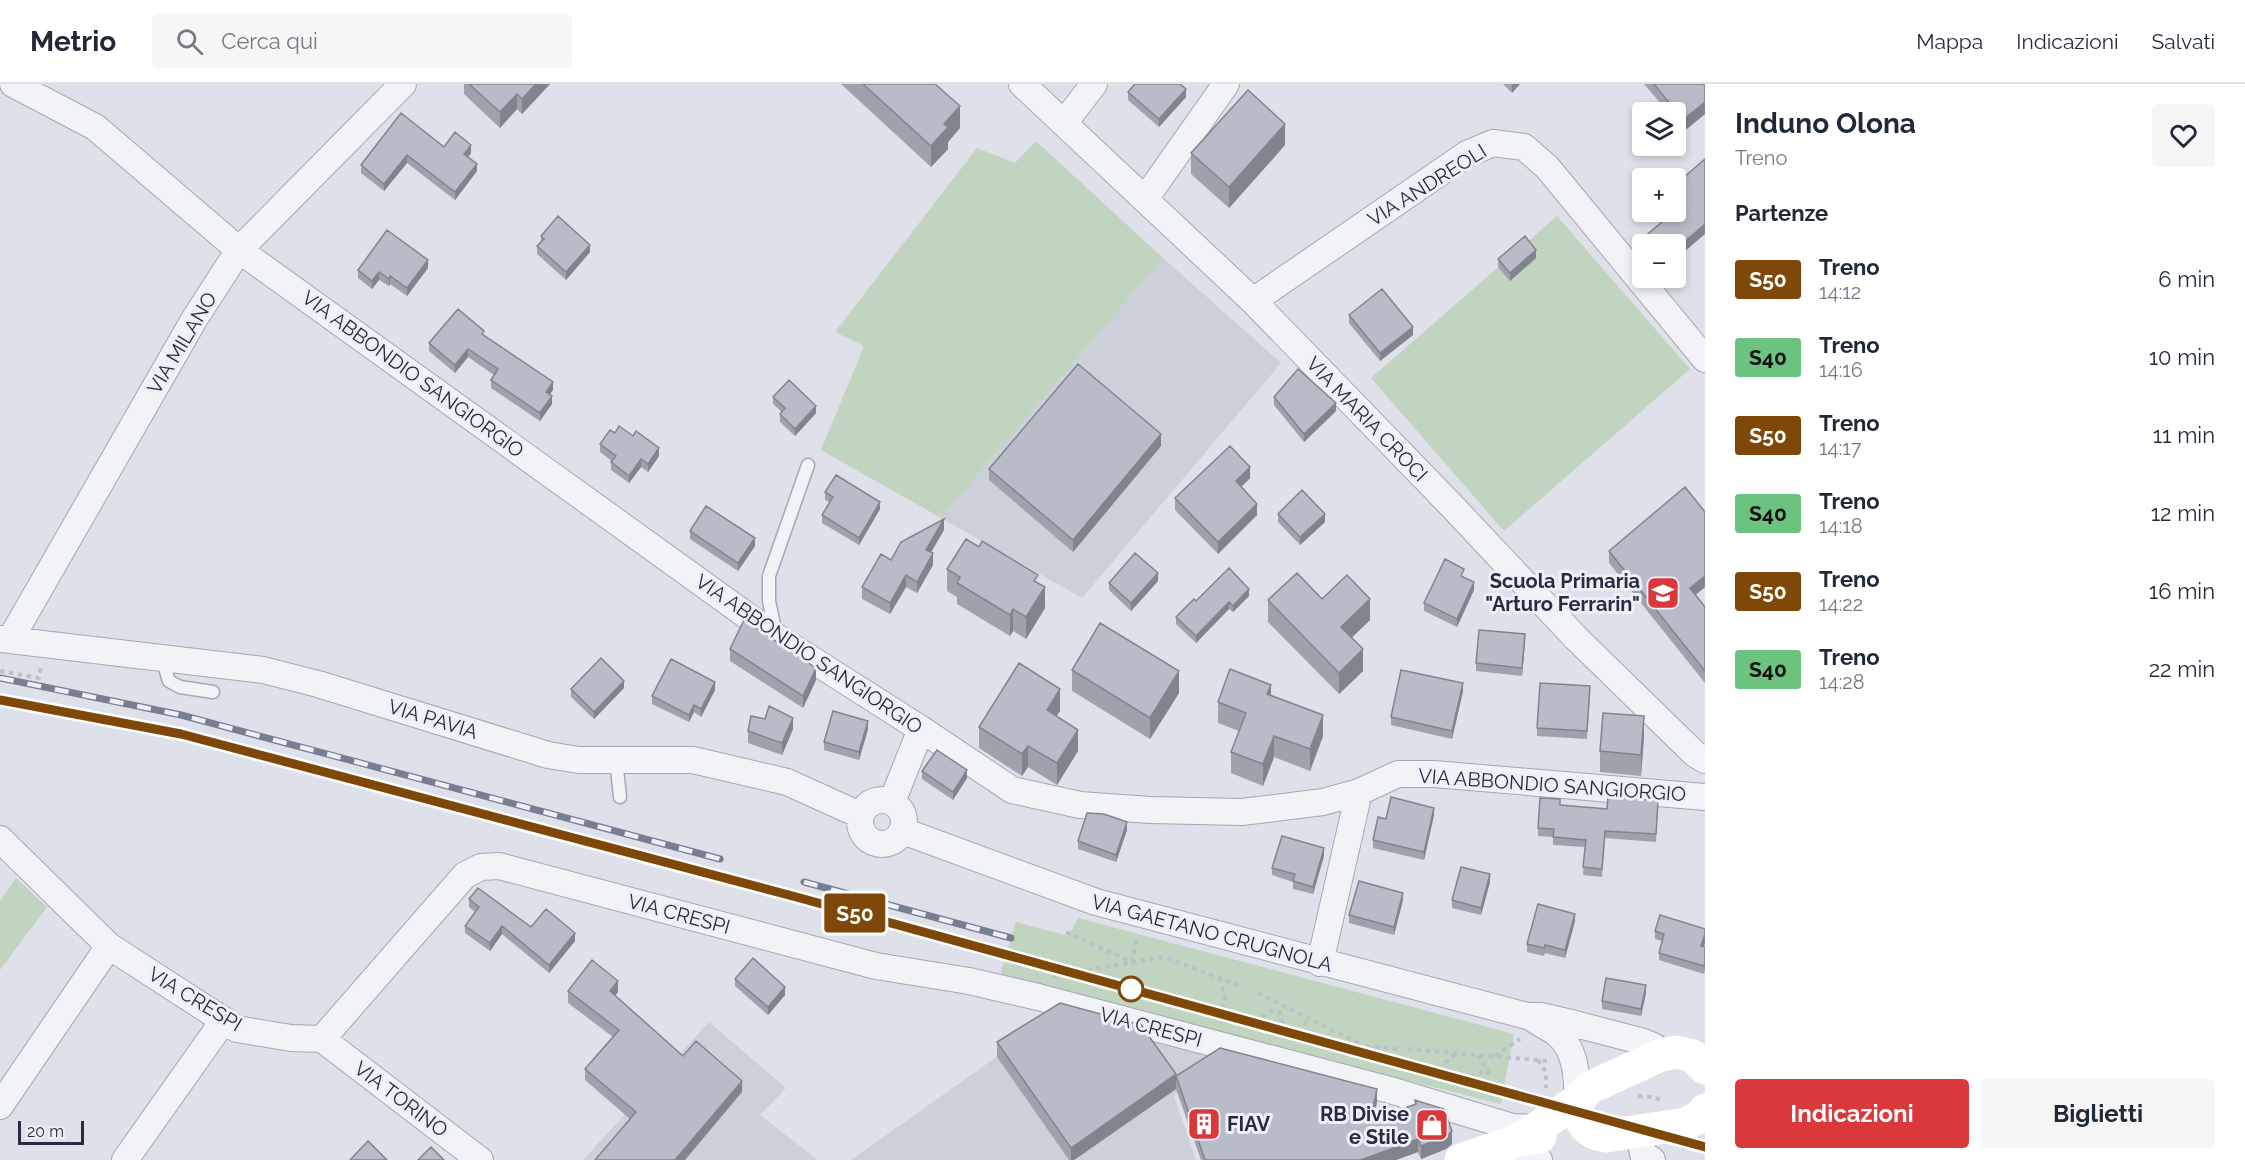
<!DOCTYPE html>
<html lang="it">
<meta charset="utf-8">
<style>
body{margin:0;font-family:Raleway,sans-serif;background:#f6f6f7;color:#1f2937;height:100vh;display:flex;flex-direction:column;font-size:22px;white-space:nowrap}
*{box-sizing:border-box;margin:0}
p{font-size:20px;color:#747a83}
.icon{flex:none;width:33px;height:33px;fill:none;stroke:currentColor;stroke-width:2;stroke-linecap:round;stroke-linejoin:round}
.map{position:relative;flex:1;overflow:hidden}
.details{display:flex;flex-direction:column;background:#fff;width:540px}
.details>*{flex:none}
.badge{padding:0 12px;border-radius:4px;font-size:21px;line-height:39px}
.buttons{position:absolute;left:1632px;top:18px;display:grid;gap:12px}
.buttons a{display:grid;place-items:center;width:54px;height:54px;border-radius:6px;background:#fff;box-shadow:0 3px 9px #0003;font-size:30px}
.scale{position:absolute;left:18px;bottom:15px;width:66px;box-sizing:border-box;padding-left:6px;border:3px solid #262c42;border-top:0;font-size:16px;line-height:21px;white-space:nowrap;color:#262c42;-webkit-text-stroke:4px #eef0f7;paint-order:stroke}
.map>.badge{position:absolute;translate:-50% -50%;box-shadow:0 0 0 3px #fff}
h2{padding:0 30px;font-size:22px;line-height:54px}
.round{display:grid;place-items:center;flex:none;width:63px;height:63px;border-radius:6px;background:#f6f6f7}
.head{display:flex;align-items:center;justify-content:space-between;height:102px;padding:0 30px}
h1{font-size:28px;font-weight:700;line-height:45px}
.button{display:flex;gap:12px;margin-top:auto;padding:12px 30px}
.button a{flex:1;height:69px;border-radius:6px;background:#da383b;color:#fff;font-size:24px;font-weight:700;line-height:69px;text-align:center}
.button a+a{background:#f6f6f7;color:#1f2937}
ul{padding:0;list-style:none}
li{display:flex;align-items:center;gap:18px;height:78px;padding:0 30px}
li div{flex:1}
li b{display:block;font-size:22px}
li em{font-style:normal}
li .badge{min-width:66px;font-weight:700;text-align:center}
header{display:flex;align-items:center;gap:36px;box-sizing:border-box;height:84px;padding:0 30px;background:#fff;border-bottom:2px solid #e0e1e3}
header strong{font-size:28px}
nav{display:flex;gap:33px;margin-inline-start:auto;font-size:21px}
.search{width:420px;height:54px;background:#f6f6f7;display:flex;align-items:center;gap:15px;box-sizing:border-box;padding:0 21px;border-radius:6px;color:#747a83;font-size:22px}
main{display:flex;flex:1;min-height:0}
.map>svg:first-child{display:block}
.built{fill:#ccd0db}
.green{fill:#c1d4bf}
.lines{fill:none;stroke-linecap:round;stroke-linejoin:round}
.lane-casing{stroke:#a3a7b4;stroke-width:15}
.street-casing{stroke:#a3a7b4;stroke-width:28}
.path{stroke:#bcbfc8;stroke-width:4;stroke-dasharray:4.5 4.5;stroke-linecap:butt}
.lane{stroke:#f1f3f7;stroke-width:12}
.street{stroke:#f1f3f7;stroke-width:26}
.secondary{stroke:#fff;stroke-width:33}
.rail-casing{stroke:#767e94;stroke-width:7}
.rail{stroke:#eef0f7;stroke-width:4.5;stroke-dasharray:14;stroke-linecap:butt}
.wall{fill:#9ea2ad}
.shaded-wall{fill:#81848d}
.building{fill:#b8bcc9;stroke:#81848d;stroke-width:1.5}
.line-casing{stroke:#fff;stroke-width:14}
.line{stroke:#7d4808;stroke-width:9}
.stop-dot{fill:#fff;stroke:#7d4808;stroke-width:3}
.labels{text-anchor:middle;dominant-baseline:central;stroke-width:6;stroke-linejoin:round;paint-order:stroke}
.street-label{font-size:20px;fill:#262c42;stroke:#eef0f7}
.poi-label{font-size:20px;font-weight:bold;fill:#262c42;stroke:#eef0f7;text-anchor:end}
</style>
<header>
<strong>Metrio</strong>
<div class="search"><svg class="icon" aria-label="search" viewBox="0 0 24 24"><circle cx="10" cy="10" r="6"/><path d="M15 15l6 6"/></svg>Cerca qui</div>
<nav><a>Mappa</a><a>Indicazioni</a><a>Salvati</a></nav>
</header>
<main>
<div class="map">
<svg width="1705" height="1076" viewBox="0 0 1705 1076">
<rect width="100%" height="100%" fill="#dee1e9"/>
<path class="built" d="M1163 174 1281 279 1082 514 941 434Z
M1067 923 1224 968 1174 1012 1196 1076H851Z
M709 938 786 1004 760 1031 818 1076H583Z"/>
<path class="green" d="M1036 57 1163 174 941 434 821 366 864 262 835 248 977 64 1015 79Z
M1557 132 1690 285 1504 447 1371 294Z
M16 794 47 823 0 886V817Z
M1078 834 1514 950 1501 1020 1002 894 1001 887 1016 838 1069 852Z"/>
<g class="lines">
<g class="lane-casing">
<path id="lane" d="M776 550 769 517V492L808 381
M165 575V584L169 597 180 603 213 608
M616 676 620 713"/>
</g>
<g class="street-casing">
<path id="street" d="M13 0 95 43 239 166 778 554 921 645 1012 706 1080 721 1150 726 1242 728 1323 718 1359 708 1398 690H1434L1705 713
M1022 0 1253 217 1450 420 1576 554 1695 670 1705 676
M1064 39 1094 0
M1145 115 1226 0
M1253 217 1467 70 1493 59 1524 63 1547 83 1705 275
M0 555 263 586 318 600 548 671 579 676H693L787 698 860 731
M10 556 195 234 239 166 403 0
M860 738a22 22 0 1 1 44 0a22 22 0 1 1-44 0Z
M892 718 921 645
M903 747 1096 818 1527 932H1541L1575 940 1644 958 1655 963 1661 971
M0 755 109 862 237 945 291 954 322 955 465 791 481 783 499 782 876 882 969 897 1038 913 1390 1006 1512 1043 1534 1044
M1320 879 1359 708
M1535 936C1542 941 1550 944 1556 949 1576 964 1578 994 1577 1017
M322 955 480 1076
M0 1022 109 862
M1639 1047 1643 1070 1652 1076
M1502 1062 1519 1066 1539 1076
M125 1076 224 936"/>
</g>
<path class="path" d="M0 587 39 594 41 582
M1066 848 1132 878 1137 853
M1052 892 1164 873 1240 902
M1220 894 1225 915 1221 928 1222 939
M1258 909 1362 961
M1225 938 1240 934
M1245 938 1259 936 1270 927 1279 928C1285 938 1282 944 1273 951
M1303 957 1398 965
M1303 959 1306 933
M1369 964 1398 977
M1408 965 1548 977
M1455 970 1446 978C1447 983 1448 989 1453 991 1462 996 1480 991 1487 984
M1478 971 1488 988 1486 1012
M1495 972 1520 955
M1538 976 1546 988V1004
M1402 978 1429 991
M1638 1012 1653 1013 1660 1016"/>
<use href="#lane" class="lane"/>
<use href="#street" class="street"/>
<path class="secondary" d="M1577 1017C1578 1037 1585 1049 1606 1052L1686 1040 1699 1033 1705 1026
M1519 1056 1577 1017 1589 1004 1661 971 1676 968 1693 972 1705 984
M1461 1076 1519 1056 1540 1053"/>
<g class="rail-casing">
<path id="rail" d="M0 594 181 631 720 775
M0 616 181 649 715 792
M804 798 1011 854
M800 814 1006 871"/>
</g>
<use href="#rail" class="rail"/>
</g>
<path class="wall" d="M464 0H550L522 30 517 25 500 44 464 10Z
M841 0H935L960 44 948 58V65L931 83Z
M1503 0H1520L1512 9Z
M1644 0H1703L1705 2V30L1683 48 1676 38V28H1668Z
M1128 8 1186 13 1159 43 1128 16Z
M1285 61 1229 124 1191 90V69Z
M444 63 471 69 468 73 477 87 455 116 407 79 384 107 361 89V81Z
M1705 75 1681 170 1685 184 1642 160V175L1637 169V159L1676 128V100Z
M541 152 590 168 566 196 537 170V162L541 159Z
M1536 174 1510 197 1498 183V175Z
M428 184 407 212 390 200 389 202 379 196 372 205 358 194V186Z
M1657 194H1674L1664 202Z
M1349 231 1413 251 1380 277 1349 239Z
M484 251 553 306 550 310 552 320 540 337 491 304V296L494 291 468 273 455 289 429 267V259Z
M773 313 816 329 795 352 780 338V330L782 328 773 320Z
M1274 313 1336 327 1304 358 1274 321Z
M615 349 659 372 648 388 641 383 629 399 611 386V378L612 377 600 368V360Z
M1161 362 1073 468 989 396V385Z
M1250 394 1241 403 1257 431 1218 470 1175 426V414Z
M825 408 880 425 859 461 822 439V431L829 418 825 416Z
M1705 428V503L1696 511 1705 523V599L1609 479V467Z
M1278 430 1325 438 1300 461 1278 438Z
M944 446 931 468 933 481 917 509 906 503 890 530 862 515V503L891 476Z
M690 447 755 462 738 487 690 455Z
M947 485 1038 499 1045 524 1026 555 1013 547 1010 552 957 520V513L947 507Z
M1464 493V494L1474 506 1457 543 1424 527V519Z
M1158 497 1131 527 1109 506V499Z
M1249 512 1233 528 1229 525 1196 559 1176 540V533L1196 517Z
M1322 515 1370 536 1352 553 1363 587 1339 610 1268 538V516Z
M1525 558 1522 592 1476 587V579Z
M730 565 816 596 803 624 730 577Z
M1072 586 1179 609 1150 655 1072 607Z
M624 604 594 635 571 613V605Z
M715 606 701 633 694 628 689 638 652 620V612Z
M1463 607 1452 655 1391 641V633Z
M1590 610 1587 655 1537 652V644Z
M1271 611 1323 652 1310 687 1274 673 1263 702 1231 689V668L1239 647 1218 639V618Z
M1060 627 1056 632 1078 667 1057 701 1028 683 1022 692 979 664V643Z
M793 645 782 671 748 659V647Z
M868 645 859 676 824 666V658Z
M1644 653 1641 692 1600 688V667Z
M922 687 967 694 953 716 922 695Z
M1560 721 1607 725 1658 724 1656 758 1605 754 1602 793 1583 791 1585 763 1553 761V753L1538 752V744Z
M1434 731 1424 776 1373 764V756L1386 735Z
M1127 746 1116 778 1078 765V757Z
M1324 772 1313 810 1293 805V798L1272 791V784Z
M1490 798 1481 831 1452 824V816Z
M469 815 531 843 575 857 549 889 502 850 490 867 465 849V842L475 828 469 823Z
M1403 816 1394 851 1349 839V831Z
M1575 837 1565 874 1545 869 1544 872 1527 868V860Z
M1705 845V858L1704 863H1705V886L1704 890 1659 876V869L1662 857 1655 855V847Z
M735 895 785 911 768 931 735 902Z
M568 907 618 908 615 912 683 972 742 1008 630 1035 585 996V985L613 953 568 919Z
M1646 909 1641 932 1602 925V917Z
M997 958 1176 1005 1074 1076H1069L997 973Z
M1176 992 1377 1018 1373 1036 1415 1020V1016L1452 1060 1446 1065 1421 1075 1418 1068 1396 1076H1201L1176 1005Z"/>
<path class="shaded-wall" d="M536 0H550L522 30V15Z
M1513 0H1520L1512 9V1Z
M1186 5V13L1159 43V35Z
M517 10V25L500 44V28Z
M1705 18V30L1683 48V36Z
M960 22V44L948 58V65L931 83V62L944 40Z
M1285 40V61L1229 124V103Z
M471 61V69L464 78V70Z
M407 71V79L384 107V100Z
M477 80V87L455 116V108Z
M1705 140V150L1677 174V164Z
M590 161V168L566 196V188Z
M1536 166V174L1510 197V189Z
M1685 174V184L1676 192V183Z
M428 176V184L407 212V204Z
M379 188V196L372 205V197Z
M390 192V200L389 202V195Z
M1664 194H1674L1664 202Z
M1413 243V251L1380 277V269Z
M468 265V273L455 289V281Z
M553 298V306L546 316V308Z
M552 312V320L540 337V329Z
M1336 319V327L1304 358V350Z
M816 322V329L795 352V345Z
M1161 350V362L1073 468V456Z
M659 364V372L648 388V380Z
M641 375V383L629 399V392Z
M1250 383V394L1236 408V397Z
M880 418V425L859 461V454Z
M1257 420V431L1218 470V458Z
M1325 430V438L1300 461V453Z
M944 435V446L926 477V466Z
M755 454V462L738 487V479Z
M933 469V481L917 509V498Z
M1158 489V497L1131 527V519Z
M906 491V503L890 530V519Z
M1705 492V503L1690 515V504Z
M1474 498V506L1457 543V535Z
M1045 503V524L1026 555V533Z
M1249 505V512L1233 528V522Z
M1370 515V536L1341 564V543Z
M1229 518V525L1196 559V552Z
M1013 525V547L1010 552V531Z
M1525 550V558L1522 592V584Z
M1363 565V587L1339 610V589Z
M816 584V596L803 624V612Z
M1179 587V609L1150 655V634Z
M624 597V604L594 635V628Z
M715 598V606L701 633V625Z
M1463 599V607L1452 655V647Z
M1271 601V622L1267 610Z
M1060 605V627L1047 647V626Z
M694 621V628L689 638V631Z
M1323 631V652L1310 687V665Z
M1644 632V653L1641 692V671Z
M793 634V645L782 671V659Z
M868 637V645L859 676V668Z
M1078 646V667L1057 701V679Z
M1274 652V673L1263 702V680Z
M1028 662V683L1022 692V670Z
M967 686V694L953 716V708Z
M1434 724V731L1424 776V768Z
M1127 738V746L1116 778V771Z
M1324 764V772L1313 810V803Z
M1490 790V798L1481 831V824Z
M1403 809V816L1394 851V843Z
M1575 830V837L1565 874V866Z
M502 842V850L490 867V859Z
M575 849V857L549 889V881Z
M1705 850V858L1701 870V862Z
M618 897V908L610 919V907Z
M1646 901V909L1641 932V925Z
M785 903V911L768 931V923Z
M1176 990V1005L1074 1076H1071V1064Z
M742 997V1008L685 1076H675Z
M1377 1005V1018L1370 1050V1037Z
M1452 1047V1060L1446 1065 1421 1075V1062Z
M1418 1055V1068L1396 1076H1361Z"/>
<path class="building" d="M469 0H536L522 15 517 10 500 28Z
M863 0H935L960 22 944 40 948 43 931 62Z
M1135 0H1180L1186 5 1159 35 1128 8Z
M1654 0H1703L1705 2V18L1683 36Z
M1248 6 1285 40 1229 103 1191 69Z
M401 29 444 63 455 48 471 61 464 70 477 80 455 108 407 71 384 100 361 81Z
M1705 75V140L1677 164 1685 174 1676 183V160H1642V166L1637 159 1680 123 1676 118V100Z
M558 132 590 161 566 188 537 162 544 155 541 152Z
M387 146 428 176 407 204 390 192 389 195 379 188 372 197 358 186Z
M1525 152 1536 166 1510 189 1498 175Z
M1382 205 1413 243 1380 269 1349 231Z
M458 225 484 247 482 250 553 298 546 308 552 312 540 329 491 296 498 285 468 265 455 281 429 259Z
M1078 280 1161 350 1073 456 989 385Z
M1298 285 1336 319 1304 350 1274 313Z
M789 296 816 322 795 345 780 330 785 324 773 313Z
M619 342 633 352 636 347 659 364 648 380 641 375 629 392 611 378 616 372 600 360 610 346 615 349Z
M1230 362 1250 383 1236 397 1257 420 1218 458 1175 414Z
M836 391 880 418 859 454 822 431 833 413 825 408Z
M1685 403 1705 428V492L1690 504 1705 523V587L1609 467Z
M1302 406 1325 430 1300 453 1278 430Z
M706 422 755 454 738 479 690 447Z
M944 435 926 466 933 469 917 498 906 491 890 519 862 503 881 470 891 476 901 458Z
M966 455 979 463 982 457 1038 491 1034 497 1045 503 1026 533 1013 525 1010 531 957 499 960 493 947 485Z
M1135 469 1158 489 1131 519 1109 499Z
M1445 475 1464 485 1461 492 1474 498 1457 535 1424 519Z
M1229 484 1249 505 1233 522 1229 518 1196 552 1176 533 1194 515 1196 517Z
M1297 489 1322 515 1347 491 1370 515 1341 543 1363 565 1339 589 1268 516Z
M744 536 816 584 803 612 730 565Z
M1100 539 1179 587 1150 634 1072 586Z
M1479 546 1525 550 1522 584 1476 579Z
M601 574 624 597 594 628 571 605Z
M671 575 715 598 701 625 694 621 689 631 652 612Z
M1019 579 1060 605 1047 626 1078 646 1057 679 1028 662 1022 670 979 643Z
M1230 585 1271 601 1267 610 1323 631 1310 665 1274 652 1263 680 1231 668 1246 629 1218 618Z
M1401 586 1463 599 1452 647 1391 633Z
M1540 599 1590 602 1587 647 1537 644Z
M769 622 793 634 782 659 748 647 751 632 765 635Z
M833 627 868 637 859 668 824 658Z
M1603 629 1644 632 1641 671 1600 667Z
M937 666 967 686 953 708 922 687Z
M1608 712 1658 717 1656 750 1605 747 1602 785 1583 783 1586 756 1553 753 1554 745 1538 744 1540 714 1560 715V721L1607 725Z
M1391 713 1434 724 1424 768 1373 756 1378 733 1386 735Z
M1087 729 1104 730 1127 738 1116 771 1078 757Z
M1282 752 1324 764 1313 803 1293 797 1295 790 1272 784Z
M1461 783 1490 790 1481 824 1452 816Z
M1359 797 1403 809 1394 843 1349 831Z
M478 804 531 843 546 825 575 849 549 881 502 842 490 859 465 842 479 823 469 815Z
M1538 820 1575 830 1565 866 1545 861 1544 864 1527 860Z
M1660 831 1705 845V850L1701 862 1705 863V878L1704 882 1659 869 1664 850 1655 847Z
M753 874 785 903 768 923 735 895Z
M592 876 618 897 610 907 683 972 696 957 742 997 675 1076H595L636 1028 585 985 619 946 568 907Z
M1606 894 1646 901 1641 925 1602 917Z
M1060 919 1141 941 1176 990 1071 1064 997 958Z
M1220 964 1377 1005 1370 1037 1416 1020 1415 1016 1444 1025 1452 1047 1446 1052 1421 1062 1418 1055 1361 1076H1205L1176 992Z
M368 1057 387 1076H350Z
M431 1063 444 1076H418Z"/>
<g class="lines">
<g class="line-casing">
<path id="line" d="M0 616 181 650 800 814 1705 1063"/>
</g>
<use href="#line" class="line"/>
</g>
<defs>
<g id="school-square" transform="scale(1.725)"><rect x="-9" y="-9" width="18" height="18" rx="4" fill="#da383b" stroke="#eef0f7"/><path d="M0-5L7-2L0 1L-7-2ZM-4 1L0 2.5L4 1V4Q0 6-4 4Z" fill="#fff"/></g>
<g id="building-square" transform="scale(1.725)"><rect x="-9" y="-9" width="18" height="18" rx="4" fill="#da383b" stroke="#eef0f7"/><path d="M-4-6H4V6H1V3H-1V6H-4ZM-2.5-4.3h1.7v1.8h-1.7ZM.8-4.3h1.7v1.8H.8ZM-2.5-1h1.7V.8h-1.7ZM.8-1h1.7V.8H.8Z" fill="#fff"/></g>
<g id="shop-square" transform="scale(1.725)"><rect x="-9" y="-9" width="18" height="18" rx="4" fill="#da383b" stroke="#eef0f7"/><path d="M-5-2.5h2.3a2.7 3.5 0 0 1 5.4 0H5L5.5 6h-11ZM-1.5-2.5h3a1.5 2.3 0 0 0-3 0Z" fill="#fff"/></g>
</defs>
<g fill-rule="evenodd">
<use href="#school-square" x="1663" y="509"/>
<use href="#building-square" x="1204" y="1040"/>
<use href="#shop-square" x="1432" y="1041"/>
</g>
<circle class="stop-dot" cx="1131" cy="905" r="12"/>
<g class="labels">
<g class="street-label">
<text transform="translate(1427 101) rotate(-32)">VIA ANDREOLI</text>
<text transform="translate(182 259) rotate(-59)">VIA MILANO</text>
<text transform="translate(413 290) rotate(36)">VIA ABBONDIO SANGIORGIO</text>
<text transform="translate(1367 335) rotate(46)">VIA MARIA CROCI</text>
<text transform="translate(809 570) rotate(34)">VIA ABBONDIO SANGIORGIO</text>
<text transform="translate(433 635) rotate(17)">VIA PAVIA</text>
<text transform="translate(1552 701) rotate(4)">VIA ABBONDIO SANGIORGIO</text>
<text transform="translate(679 830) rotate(15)">VIA CRESPI</text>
<text transform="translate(1212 849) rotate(15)">VIA GAETANO CRUGNOLA</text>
<text transform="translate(195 915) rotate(31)">VIA CRESPI</text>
<text transform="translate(1151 943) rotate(15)">VIA CRESPI</text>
<text transform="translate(401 1015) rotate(37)">VIA TORINO</text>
</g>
<g class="poi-label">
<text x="1640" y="497">Scuola Primaria<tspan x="1640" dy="23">"Arturo Ferrarin"</tspan></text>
<text x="1409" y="1030">RB Divise<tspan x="1409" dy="23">e Stile</tspan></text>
<text x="1227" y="1040" text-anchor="start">FIAV</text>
</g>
</g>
</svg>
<div class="buttons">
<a><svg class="icon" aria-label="layers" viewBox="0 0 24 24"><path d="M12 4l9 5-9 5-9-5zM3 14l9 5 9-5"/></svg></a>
<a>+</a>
<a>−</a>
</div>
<div class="scale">20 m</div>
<b class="badge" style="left:855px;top:829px;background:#7d4808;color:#fff">S50</b>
</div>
<section class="details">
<div class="head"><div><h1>Induno Olona</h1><p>Treno</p></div><a class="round"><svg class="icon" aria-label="heart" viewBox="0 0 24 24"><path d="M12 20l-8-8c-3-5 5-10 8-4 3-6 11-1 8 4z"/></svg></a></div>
<h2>Partenze</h2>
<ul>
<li><span class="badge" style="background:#7d4808;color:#fff">S50</span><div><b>Treno</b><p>14:12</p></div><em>6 min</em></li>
<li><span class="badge" style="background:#6cc27f;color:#111">S40</span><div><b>Treno</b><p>14:16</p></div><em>10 min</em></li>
<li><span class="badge" style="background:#7d4808;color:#fff">S50</span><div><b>Treno</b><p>14:17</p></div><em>11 min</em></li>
<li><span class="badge" style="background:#6cc27f;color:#111">S40</span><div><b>Treno</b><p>14:18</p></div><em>12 min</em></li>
<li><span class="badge" style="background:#7d4808;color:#fff">S50</span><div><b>Treno</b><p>14:22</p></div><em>16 min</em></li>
<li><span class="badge" style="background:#6cc27f;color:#111">S40</span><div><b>Treno</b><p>14:28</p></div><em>22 min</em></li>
</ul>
<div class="button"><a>Indicazioni</a><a>Biglietti</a></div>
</section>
</main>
